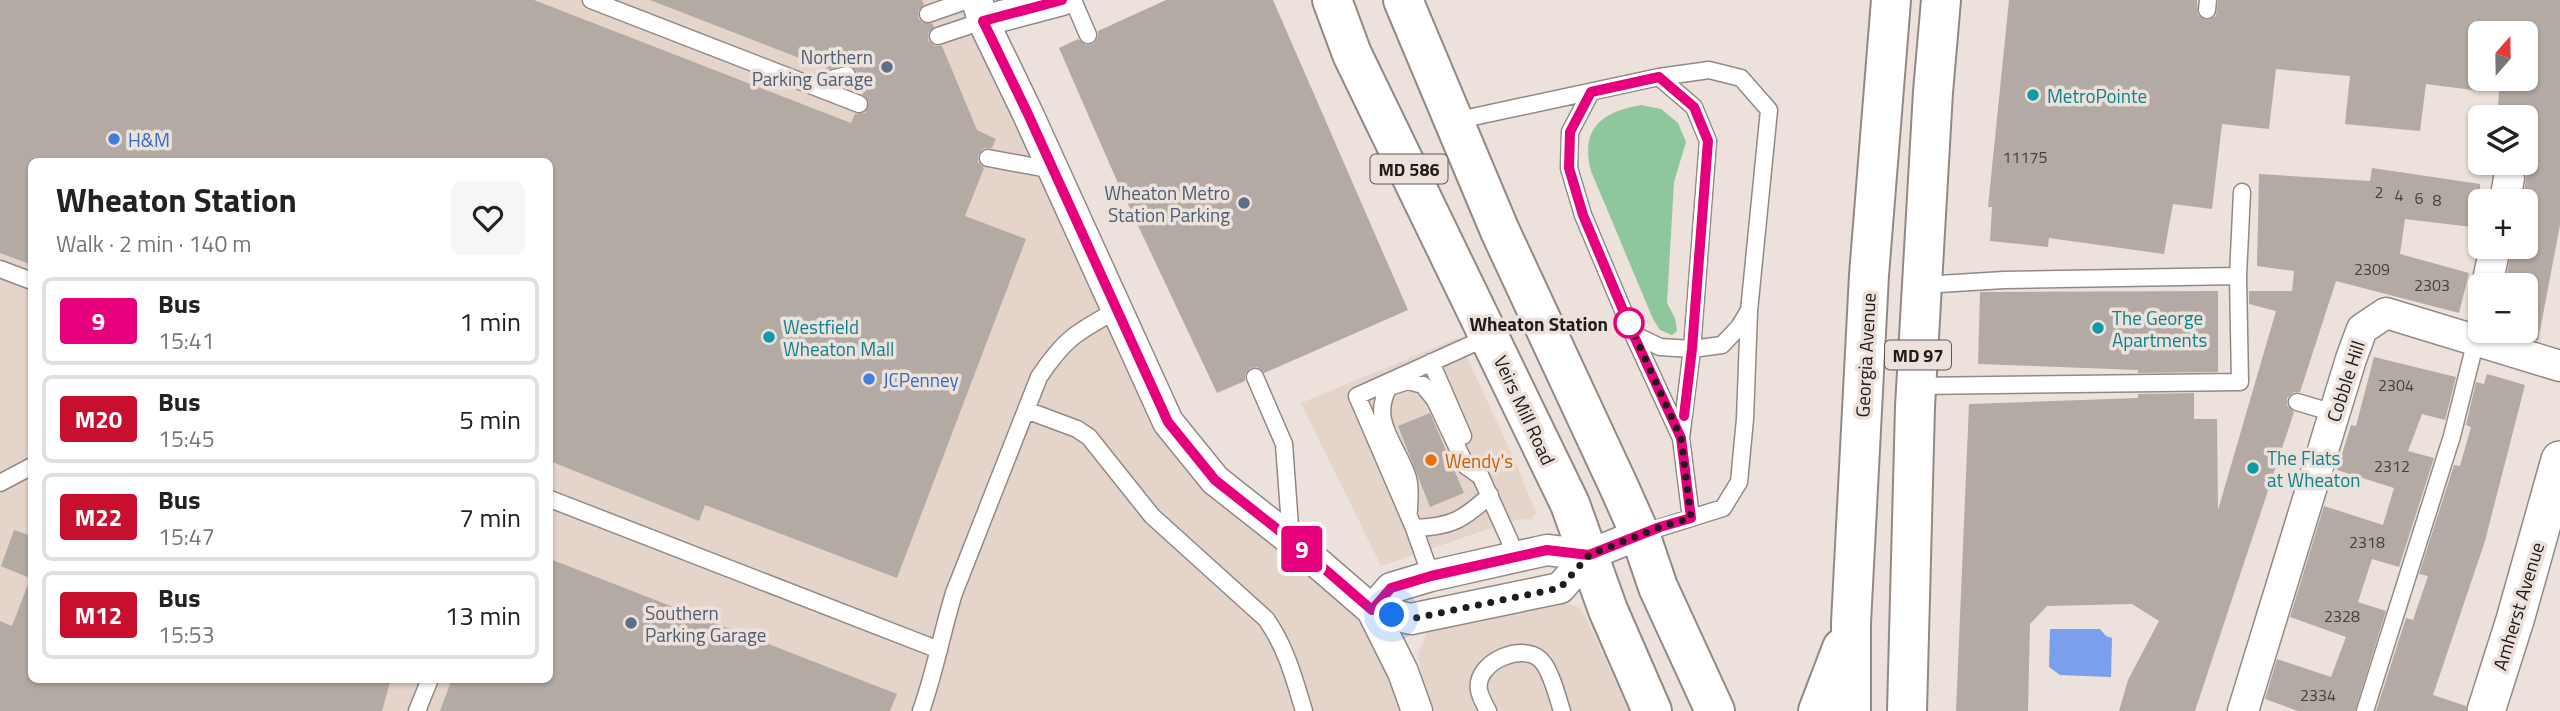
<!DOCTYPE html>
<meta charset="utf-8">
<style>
body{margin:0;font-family:"Titillium Web",sans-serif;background:#f6f6f6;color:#222;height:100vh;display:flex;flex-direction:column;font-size:26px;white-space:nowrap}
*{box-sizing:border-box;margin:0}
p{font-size:23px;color:#767676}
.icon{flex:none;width:38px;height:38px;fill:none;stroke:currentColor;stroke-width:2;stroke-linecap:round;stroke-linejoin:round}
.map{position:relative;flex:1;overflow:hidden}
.drawer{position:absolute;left:28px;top:158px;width:525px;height:525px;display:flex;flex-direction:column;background:#fff;border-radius:10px;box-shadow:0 2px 5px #0004}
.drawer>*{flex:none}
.badge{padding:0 14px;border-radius:5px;font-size:24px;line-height:46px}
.needle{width:46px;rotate:20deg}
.buttons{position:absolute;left:2468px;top:21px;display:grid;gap:14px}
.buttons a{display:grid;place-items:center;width:70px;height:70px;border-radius:10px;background:#fff;box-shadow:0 2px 5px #0004;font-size:35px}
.you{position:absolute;width:35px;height:35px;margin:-18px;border:5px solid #fff;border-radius:50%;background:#1a73e8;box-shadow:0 0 0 10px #1a73e833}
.map>.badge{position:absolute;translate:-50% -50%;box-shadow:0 0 0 4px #fff}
.round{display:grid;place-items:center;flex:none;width:74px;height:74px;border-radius:10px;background:#f6f6f6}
.head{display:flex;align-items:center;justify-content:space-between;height:119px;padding:0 28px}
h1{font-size:33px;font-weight:700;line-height:52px}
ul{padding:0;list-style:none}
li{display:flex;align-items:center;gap:21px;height:88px;margin:0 14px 10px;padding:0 14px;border:4px solid #e0e0e0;border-radius:10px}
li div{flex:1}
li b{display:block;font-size:26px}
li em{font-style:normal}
li .badge{min-width:77px;font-weight:700;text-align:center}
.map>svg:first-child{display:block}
.built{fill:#e5d4ca;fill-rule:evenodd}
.green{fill:#8fc79d}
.water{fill:#7a9fec}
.building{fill:#b4aaa4}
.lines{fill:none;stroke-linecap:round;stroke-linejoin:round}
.service-casing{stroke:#938984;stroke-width:19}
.minor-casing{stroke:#938984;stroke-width:33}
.tertiary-casing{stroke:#938984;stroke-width:40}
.primary-casing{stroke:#938984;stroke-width:42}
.service{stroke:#fff;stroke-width:16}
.minor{stroke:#fff;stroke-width:30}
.tertiary{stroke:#fff;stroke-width:37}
.primary{stroke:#fff;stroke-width:38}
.line-casing{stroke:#fff;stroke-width:16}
.line{stroke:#e6007e;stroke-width:10}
.walk{stroke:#201c1a;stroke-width:7;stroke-dasharray:0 12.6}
.service-dot{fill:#5c6f8a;stroke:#ece1db;stroke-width:2.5}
.culture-dot{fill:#0f9aa8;stroke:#ece1db;stroke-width:2.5}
.shop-dot{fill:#3f7fe0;stroke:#ece1db;stroke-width:2.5}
.stop-dot{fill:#fff;stroke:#e6007e;stroke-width:3.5}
.food-dot{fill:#e8710a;stroke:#ece1db;stroke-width:2.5}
.labels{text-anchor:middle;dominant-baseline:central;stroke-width:7;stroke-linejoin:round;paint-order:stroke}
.number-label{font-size:16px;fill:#45403c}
.shield{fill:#ece1db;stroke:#5d5754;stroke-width:2}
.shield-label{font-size:18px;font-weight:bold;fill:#201c1a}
.service-label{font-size:19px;fill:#4e5e75;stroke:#ece1db;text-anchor:end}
.culture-label{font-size:19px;fill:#0d838f;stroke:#ece1db;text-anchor:start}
.shop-label{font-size:19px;fill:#366cbe;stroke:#ece1db;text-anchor:start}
.stop-label{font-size:19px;font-weight:bold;fill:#201c1a;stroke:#ece1db;text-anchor:end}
.street-label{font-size:19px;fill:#201c1a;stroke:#ece1db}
.food-label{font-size:19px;fill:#c56008;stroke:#ece1db;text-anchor:start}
</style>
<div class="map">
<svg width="2560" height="711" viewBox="0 0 2560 711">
<rect width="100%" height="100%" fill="#ece1db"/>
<path class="built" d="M0 0H977L1168 422 1372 610 1411 711H0ZM32 161H550V679H32Z
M1458 338 1516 463 1536 513 1531 519 1514 520 1381 566 1301 403Z
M1561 604H1571L1580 608 1586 618 1629 711H1435L1423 681 1418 653 1427 633 1449 627Z"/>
<path class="green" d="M1641 105 1661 109 1678 123 1686 142 1674 182 1667 303 1675 318 1677 331 1672 335 1660 330 1653 319 1591 171C1580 129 1601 112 1641 105Z"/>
<path class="water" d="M2050 629H2100L2106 636 2112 638 2111 677 2060 675 2049 667Z"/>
<path class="building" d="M0 0H534L851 123 855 114 865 113 869 103 862 94 866 82 857 79V72L851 65 828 69 650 0H922L924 4 918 11V18L922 22 933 24 934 27 928 33V40L935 46H942L977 130 996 139 992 148H984L978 155V162L984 168 965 216 1026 239 897 578 705 505 699 521 550 461V161H32V265L0 253Z
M1166 0H1273L1408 310 1264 373 1257 367 1250 368 1245 375V381L1217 393 1117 181 1059 48 1078 39 1086 45 1093 44 1098 37V31Z
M2009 0H2197L2198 15 2207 20 2216 16 2218 0H2560V225L2538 341 2525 337V285H2505L2512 247H2525V201H2523L2531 144 2525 143V117H2497L2500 79H2525V33H2480V91L2426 84 2420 131 2345 124 2350 76 2276 69 2269 129 2222 124 2212 209 2173 204 2164 254 2049 238 2048 247 1990 241 1992 207H1988Z
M2372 168 2480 184V228L2405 219 2400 254 2469 273 2459 313 2336 281 2300 392H2294L2287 398V405L2294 412 2195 711H2119L2128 680 2159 621 2132 604 2047 606 2030 624 2028 711H1956L1969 404 2138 398V394L2194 393V419H2217L2218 510 2276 311 2249 304V291H2292L2294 271 2257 266 2259 174 2370 181Z
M2218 291V372L2138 373V370L1978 364 1980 292Z
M2374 357 2456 377 2445 420 2422 414 2408 451 2434 458 2399 567 2372 559 2358 602 2386 611 2355 711H2298L2265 699 2277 659 2331 677 2346 637 2290 617 2324 506 2383 525 2394 488 2337 470 2351 425 2356 426Z
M2487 374 2525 385 2485 541 2433 695 2466 706V711H2376L2406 618 2413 620 2428 576 2419 574 2454 465 2460 466 2471 427 2466 425 2476 382 2484 384Z
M1430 413 1464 493 1430 507 1398 426Z
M14 530 32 536V579L1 566Z
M550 559 897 694 890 711H440L452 679H550Z
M30 579 32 679H391L382 711H0V621L12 626Z"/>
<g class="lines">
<g class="service-casing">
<path id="service" d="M591 0 859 104
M1073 0 1088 35
M2207 10 2208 0
M928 14 968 0
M938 36 983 21
M1659 77 1694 107 1708 141 1692 349 1681 438 1691 518
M809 84 847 75
M1591 92 1570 132 1569 168 1583 215 1633 334 1680 436
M1454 121 1659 77 1709 70 1741 78 1769 110 1749 311 1745 419 1739 482 1723 508 1640 534
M988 158 1053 170
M0 269 32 281
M1922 285 2004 280 2238 276
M1633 334 1660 347 1692 349 1722 345 1739 327 1748 312
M1431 362 1463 436
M1255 377 1284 444 1291 540
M1916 386 2240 382 2238 276 2242 192
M2297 402 2334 413
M1026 410 1077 429 1089 437 1152 516 1266 619C1286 647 1294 678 1304 711
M1476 466 1517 557
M0 483 32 466
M550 499 939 650
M1409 511C1409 501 1411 488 1408 478 1398 446 1369 421 1389 387L1408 381 1423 385 1435 400 1466 466 1480 476
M1414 528C1451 527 1463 520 1490 495
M1431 576 1414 528 1357 396 1490 336
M417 711 430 679
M921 711C935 672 942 632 954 593L1039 377C1065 338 1077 332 1117 310
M1488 711C1485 705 1480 697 1479 690 1474 661 1528 639 1544 664 1553 677 1557 696 1562 711
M2365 711 2452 436 2476 340"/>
</g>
<g class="minor-casing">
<path id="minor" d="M977 0 983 21 1027 112 1168 422 1215 480 1291 540 1372 610 1403 672 1417 711
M983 21 1062 0
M2505 201 2509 178
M2487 285 2495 247
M1372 610 1411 619 1560 588 1589 555 1640 534
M1372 610 1391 588 1431 576 1547 550 1589 555
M2243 711 2351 359 2362 329 2386 313 2560 366"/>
</g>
<g class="tertiary-casing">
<path id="tertiary" d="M2486 711 2515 620 2560 460"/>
</g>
<g class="primary-casing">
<path id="primary" d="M1332 0 1352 54 1570 504 1608 610 1652 711
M1403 0 1500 231 1619 487 1640 534 1658 587 1715 711
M1818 711 1842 648
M1851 711V623L1869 275 1891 0
M1907 711 1915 407 1933 92 1941 0"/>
</g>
<use href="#service" class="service"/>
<use href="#minor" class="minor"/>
<use href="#tertiary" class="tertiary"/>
<use href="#primary" class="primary"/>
</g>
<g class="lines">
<g class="line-casing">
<path id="line" d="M1062 0 983 21 1027 112 1168 422 1215 480 1291 540 1372 610 1391 588 1431 576 1547 550 1589 555 1660 527 1691 518 1681 438 1633 334 1583 215 1569 168 1570 132 1591 92 1659 77 1694 107 1708 141 1692 349 1684 416"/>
</g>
<use href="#line" class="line"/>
<path class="walk" d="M1392 615 1411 619 1560 588 1589 555 1660 527 1691 518 1681 438 1629 323"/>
</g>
<g class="service-dot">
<circle cx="887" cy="67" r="7"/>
<circle cx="1244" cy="203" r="7"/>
<circle cx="631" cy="623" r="7"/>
</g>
<g class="culture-dot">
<circle cx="2033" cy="95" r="7"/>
<circle cx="2098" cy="328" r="7"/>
<circle cx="769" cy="337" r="7"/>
<circle cx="2253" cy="468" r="7"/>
</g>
<g class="shop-dot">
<circle cx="114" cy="139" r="7"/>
<circle cx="869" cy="379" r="7"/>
</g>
<circle class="stop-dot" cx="1629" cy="323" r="14"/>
<circle class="food-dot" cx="1431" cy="460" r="7"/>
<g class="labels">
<g class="number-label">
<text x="2025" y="157">11175</text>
<text x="2379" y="192">2</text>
<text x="2399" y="195">4</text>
<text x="2419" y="198">6</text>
<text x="2437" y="200">8</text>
<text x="2372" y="269">2309</text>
<text x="2432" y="285">2303</text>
<text x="2396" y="385">2304</text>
<text x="2392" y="466">2312</text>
<text x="2367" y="542">2318</text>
<text x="2342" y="616">2328</text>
<text x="2318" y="695">2334</text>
</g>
<g class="shield">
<rect x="1370.5" y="154.5" width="77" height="29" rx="5"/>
<rect x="1885" y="340.5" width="66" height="29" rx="5"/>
</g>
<g class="shield-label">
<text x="1409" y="169">MD 586</text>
<text x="1918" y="355">MD 97</text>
</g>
<g class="service-label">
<text x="873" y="56">Northern<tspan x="873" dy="22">Parking Garage</tspan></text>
<text x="1230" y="192">Wheaton Metro<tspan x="1230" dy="22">Station Parking</tspan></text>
<text x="645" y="612" text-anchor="start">Southern<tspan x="645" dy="22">Parking Garage</tspan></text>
</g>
<g class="culture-label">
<text x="2047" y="95">MetroPointe</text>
<text x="2112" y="317">The George<tspan x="2112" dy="22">Apartments</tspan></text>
<text x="783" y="326">Westfield<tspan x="783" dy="22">Wheaton Mall</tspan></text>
<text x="2267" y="457">The Flats<tspan x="2267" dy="22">at Wheaton</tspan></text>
</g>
<g class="shop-label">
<text x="128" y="139">H&amp;M</text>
<text x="883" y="379">JCPenney</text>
</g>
<g class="stop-label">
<text x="1608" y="323">Wheaton Station</text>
</g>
<g class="street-label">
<text transform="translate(1865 355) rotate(-87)">Georgia Avenue</text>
<text transform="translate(2345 381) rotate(-72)">Cobble Hill</text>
<text transform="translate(1525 410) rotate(65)">Veirs Mill Road</text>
<text transform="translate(2518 606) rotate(-73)">Amherst Avenue</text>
</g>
<g class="food-label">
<text x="1445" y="460">Wendy's</text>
</g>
</g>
</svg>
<div class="buttons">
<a><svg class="needle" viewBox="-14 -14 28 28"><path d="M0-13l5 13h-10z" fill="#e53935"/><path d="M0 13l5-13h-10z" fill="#767676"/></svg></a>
<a><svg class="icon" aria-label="layers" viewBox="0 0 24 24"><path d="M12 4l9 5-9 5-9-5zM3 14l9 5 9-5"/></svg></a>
<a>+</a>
<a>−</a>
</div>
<div class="you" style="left:1392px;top:615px"></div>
<b class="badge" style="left:1302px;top:549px;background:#e6007e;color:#fff">9</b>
<section class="drawer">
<div class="head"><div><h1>Wheaton Station</h1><p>Walk · 2 min · 140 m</p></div><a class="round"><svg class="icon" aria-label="heart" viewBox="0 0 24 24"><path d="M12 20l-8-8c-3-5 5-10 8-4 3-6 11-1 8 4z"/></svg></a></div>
<ul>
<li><span class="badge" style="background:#e6007e;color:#fff">9</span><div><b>Bus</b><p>15:41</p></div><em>1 min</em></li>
<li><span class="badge" style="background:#c8102e;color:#fff">M20</span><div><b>Bus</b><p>15:45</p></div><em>5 min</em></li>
<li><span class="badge" style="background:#c8102e;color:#fff">M22</span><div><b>Bus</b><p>15:47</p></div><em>7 min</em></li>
<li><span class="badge" style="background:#c8102e;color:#fff">M12</span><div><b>Bus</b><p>15:53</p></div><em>13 min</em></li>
</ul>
</section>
</div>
